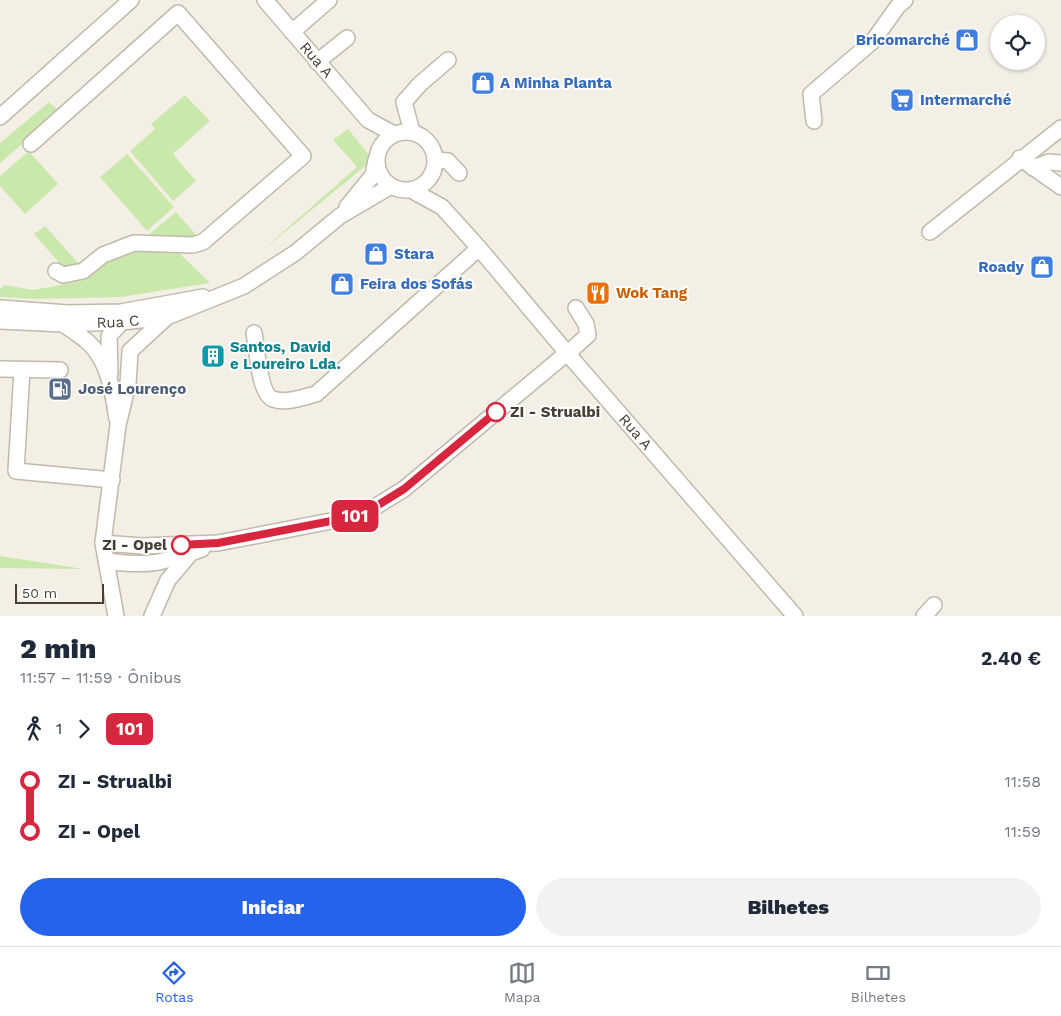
<!DOCTYPE html>
<html lang="pt">
<meta charset="utf-8">
<style>
body{margin:0;font-family:"Work Sans",sans-serif;background:#f2f2f3;color:#1f2937;height:100vh;display:flex;flex-direction:column;font-size:19px;white-space:nowrap}
*{box-sizing:border-box;margin:0}
p{font-size:16px;color:#747a83}
.icon{flex:none;width:28px;height:28px;fill:none;stroke:currentColor;stroke-width:2;stroke-linecap:round;stroke-linejoin:round}
.map{position:relative;height:616px;overflow:hidden}
.details{display:flex;flex-direction:column;background:#fff;flex:1}
.details>*{flex:none}
.badge{padding:0 10px;border-radius:8px;font-size:18px;line-height:32px}
.fabs{position:absolute;left:990px;top:15px;display:grid;gap:10px}
.fabs a{display:grid;place-items:center;width:55px;height:55px;border-radius:50%;background:#fff;box-shadow:0 1px 4px #0004;font-size:25px}
.scale{position:absolute;left:15px;bottom:12px;width:89px;box-sizing:border-box;padding-left:5px;border:2px solid #453f34;border-top:0;font-size:14px;line-height:18px;white-space:nowrap;color:#453f34;-webkit-text-stroke:4px #fff;paint-order:stroke}
.map>.badge{position:absolute;translate:-50% -50%;box-shadow:0 0 0 2px #fff}
.legs{display:flex;align-items:center;gap:8px;height:55px;padding:0 20px;font-size:16px}
.legs p{margin-inline-start:auto}
.summary{display:flex;align-items:center;justify-content:space-between;height:85px;padding:0 20px}
h1{font-size:28px;font-weight:800;line-height:38px}
.action{display:flex;gap:10px;margin-top:auto;padding:10px 20px}
.action a{flex:1;height:58px;border-radius:30px;background:#2563eb;color:#fff;font-size:20px;font-weight:800;line-height:58px;text-align:center}
.action a+a{background:#f2f2f3;color:#1f2937}
ul{padding:0 20px;list-style:none}
li{display:flex;align-items:center;gap:18px;height:50px;font-size:19px}
li i{display:grid;place-items:center;width:8px;height:100%;margin:0 6px;background:currentColor}
li i::after{content:'';width:12px;height:12px;margin:-6px;border:4px solid;border-radius:50%;background:#fff}
li p{margin-inline-start:auto}
li:first-child i{background:linear-gradient(#0000 50%,currentColor 0)}
li:last-child i{background:linear-gradient(currentColor 50%,#0000 0)}
.menu{display:flex;justify-content:space-around;align-items:center;height:70px;border-top:1px solid #e0e1e3;background:#fff;font-size:14px;color:#747a83}
.menu a{display:grid;justify-items:center;gap:2px}
.menu .active{color:#2563eb}
.map>svg:first-child{display:block}
.green{fill:#cbe8ac}
.lines{fill:none;stroke-linecap:round;stroke-linejoin:round}
.minor-casing{stroke:#c1baaa;stroke-width:18}
.minor{stroke:#fff;stroke-width:15}
.line-1-casing{stroke:#fff;stroke-width:11}
.line-1{stroke:#d7263d;stroke-width:8}
.stop-1-dot{fill:#fff;stroke:#d7263d;stroke-width:2.5}
.labels{text-anchor:middle;dominant-baseline:central;stroke-width:4;stroke-linejoin:round;paint-order:stroke}
.shop-label{font-size:15px;font-weight:bold;fill:#366cbe;stroke:#fff;text-anchor:start}
.street-label{font-size:15px;fill:#453f34;stroke:#fff}
.food-label{font-size:15px;font-weight:bold;fill:#c56008;stroke:#fff;text-anchor:start}
.culture-label{font-size:15px;font-weight:bold;fill:#0d838f;stroke:#fff;text-anchor:start}
.service-label{font-size:15px;font-weight:bold;fill:#4e5e75;stroke:#fff;text-anchor:start}
.stop-label{font-size:15px;font-weight:bold;fill:#453f34;stroke:#fff;text-anchor:start}
</style>
<div class="map">
<svg width="1061" height="616" viewBox="0 0 1061 616">
<rect width="100%" height="100%" fill="#f3efe5"/>
<path class="green" d="M185 95 210 121 173 154 196 181 173 201 130 151 155 129 151 124Z
M49 102 60 112 0 163V143Z
M348 129 369 155V163L259 253 357 167 333 140Z
M29 151 58 184 25 214 0 186V176Z
M127 154 174 207 147 231 100 177Z
M176 212 198 237 195 239 146 237Z
M45 226 79 264 132 251 180 254 210 283 121 297 37 299 0 297V289L5 285 33 290 76 282 34 234Z
M0 556 84 569 0 568Z"/>
<g class="lines">
<g class="minor-casing">
<g id="minor">
<path id="s1" d="M265 0 368 120 394 134"/>
<path d="M292 32 329 0"/>
<path d="M317 62 347 38"/>
<path d="M0 117 131 0"/>
<path d="M814 121 811 94 873 41 898 6 905 0"/>
<circle cx="406" cy="161" r="29"/>
<path d="M412 132 404 102 420 84 448 60"/>
<path d="M31 144 178 13 303 156 203 242 193 245 134 243 103 255 83 271 63 275 56 271"/>
<path d="M1020 158 1061 187"/>
<path d="M435 160 448 161 459 173"/>
<path d="M1033 168 1049 162 1061 163"/>
<path id="s2" d="M411 190 442 207 479 248 567 353 795 616"/>
<path d="M347 207 373 175 376 160"/>
<path d="M930 232 1061 128"/>
<path d="M0 308 68 313 121 312 203 297"/>
<path id="s3" d="M0 321 63 324 122 322 167 317 244 286 295 253 340 216 391 186"/>
<path d="M63 324C72 330 81 336 89 343 109 362 113 393 117 419"/>
<path d="M254 333C257 348 259 394 273 399 286 404 303 397 316 394L479 248"/>
<path d="M568 353 588 335 586 324 576 308"/>
<path d="M0 369 60 370"/>
<path d="M22 370 16 471 112 480"/>
<path d="M110 373 109 336 122 322"/>
<path d="M103 543 142 546 218 543 362 515 404 489 567 353"/>
<path d="M107 561C148 567 163 563 202 549"/>
<path d="M116 616 103 543 118 425 128 384 130 351 167 317"/>
<path d="M152 616 168 580 191 553"/>
<path d="M924 616 934 605"/>
</g>
</g>
<use href="#minor" class="minor"/>
</g>
<g class="lines">
<g class="line-1-casing">
<path id="line-1" d="M181 545 218 543 362 515 404 489 496 412"/>
</g>
<use href="#line-1" class="line-1"/>
</g>
<defs>
<g id="shop-square" transform="scale(1.25)"><rect x="-9" y="-9" width="18" height="18" rx="4" fill="#3f7fe0" stroke="#fff"/><path d="M-5-2.5h2.3a2.7 3.5 0 0 1 5.4 0H5L5.5 6h-11ZM-1.5-2.5h3a1.5 2.3 0 0 0-3 0Z" fill="#fff"/></g>
<g id="supermarket-square" transform="scale(1.25)"><rect x="-9" y="-9" width="18" height="18" rx="4" fill="#3f7fe0" stroke="#fff"/><path d="M-6-5.5h2.5l.6 2H6L4.5 2H-2.5L-4.4-4H-6ZM-1.5 3.2a1.3 1.3 0 1 0 .1 0ZM3 3.2a1.3 1.3 0 1 0 .1 0Z" fill="#fff"/></g>
<g id="restaurant-square" transform="scale(1.25)"><rect x="-9" y="-9" width="18" height="18" rx="4" fill="#e8710a" stroke="#fff"/><path d="M-5-6h1v4h1v-4h1v4h1v-4h1v5L-1.5 .5V6h-2V.5L-5-1ZM5-6V6H3V1.5H1.5Q1.5-4 5-6Z" fill="#fff"/></g>
<g id="building-square" transform="scale(1.25)"><rect x="-9" y="-9" width="18" height="18" rx="4" fill="#0f9aa8" stroke="#fff"/><path d="M-4-6H4V6H1V3H-1V6H-4ZM-2.5-4.3h1.7v1.8h-1.7ZM.8-4.3h1.7v1.8H.8ZM-2.5-1h1.7V.8h-1.7ZM.8-1h1.7V.8H.8Z" fill="#fff"/></g>
<g id="fuel-square" transform="scale(1.25)"><rect x="-9" y="-9" width="18" height="18" rx="4" fill="#5c6f8a" stroke="#fff"/><path d="M-5.5-6h7V0h2V4h1.3V-2.5L3-4.5l.8-.8L6-3V5H2.5V1h-1V6h-7ZM-4.2-4.7v3.2H.2V-4.7Z" fill="#fff"/></g>
</defs>
<g fill-rule="evenodd">
<use href="#shop-square" x="967" y="40"/>
<use href="#shop-square" x="483" y="83"/>
<use href="#supermarket-square" x="902" y="100"/>
<use href="#shop-square" x="376" y="254"/>
<use href="#shop-square" x="1042" y="267"/>
<use href="#shop-square" x="342" y="284"/>
<use href="#restaurant-square" x="598" y="293"/>
<use href="#building-square" x="213" y="356"/>
<use href="#fuel-square" x="60" y="389"/>
</g>
<g class="stop-1-dot">
<circle cx="496" cy="412" r="9"/>
<circle cx="181" cy="545" r="9"/>
</g>
<g class="labels">
<g class="shop-label">
<text x="950" y="40" text-anchor="end">Bricomarché</text>
<text x="500" y="83">A Minha Planta</text>
<text x="920" y="100">Intermarché</text>
<text x="394" y="254">Stara</text>
<text x="1024" y="267" text-anchor="end">Roady</text>
<text x="360" y="284">Feira dos Sofás</text>
</g>
<g class="street-label">
<text stroke="none"><textPath href="#s1" startOffset="79">Rua A</textPath></text>
<text stroke="none"><textPath href="#s3" startOffset="118">Rua C</textPath></text>
<text stroke="none"><textPath href="#s2" startOffset="332">Rua A</textPath></text>
</g>
<g class="food-label">
<text x="616" y="293">Wok Tang</text>
</g>
<g class="culture-label">
<text x="230" y="347">Santos, David<tspan x="230" dy="17">e Loureiro Lda.</tspan></text>
</g>
<g class="service-label">
<text x="78" y="389">José Lourenço</text>
</g>
<g class="stop-label">
<text x="510" y="412">ZI - Strualbi</text>
<text x="167" y="545" text-anchor="end">ZI - Opel</text>
</g>
</g>
</svg>
<div class="fabs">
<a><svg class="icon" aria-label="locate" viewBox="0 0 24 24"><circle cx="12" cy="12" r="6"/><path d="M12 2v4M12 18v4M2 12h4M18 12h4"/></svg></a>
</div>
<div class="scale">50 m</div>
<b class="badge" style="left:355px;top:516px;background:#d7263d;color:#fff">101</b>
</div>
<section class="details">
<div class="summary"><div><h1>2 min</h1><p>11:57 – 11:59 · Ônibus</p></div><b>2.40 €</b></div>
<div class="legs"><svg class="icon" aria-label="walk" viewBox="0 0 24 24"><circle cx="13" cy="4" r="2"/><path d="M13 8l-2 6 4 7M11 14l-3 7M7 12l3-4h3l4 4"/></svg>1<svg class="icon" aria-label="forward" viewBox="0 0 24 24"><path d="M9 5l7 7-7 7"/></svg><b class="badge" style="background:#d7263d;color:#fff">101</b></div>
<ul>
<li><i style="color:#d7263d"></i><b>ZI - Strualbi</b><p>11:58</p></li>
<li><i style="color:#d7263d"></i><b>ZI - Opel</b><p>11:59</p></li>
</ul>
<div class="action"><a>Iniciar</a><a>Bilhetes</a></div>
</section>
<nav class="menu">
<a class="active"><svg class="icon" aria-label="directions" viewBox="0 0 24 24"><path d="M12 3l9 9-9 9-9-9zM9 14v-3h6M13 9l2 2-2 2"/></svg>Rotas</a>
<a><svg class="icon" aria-label="map" viewBox="0 0 24 24"><path d="M3 6l6-2 6 2 6-2v14l-6 2-6-2-6 2zM9 4v14M15 6v14"/></svg>Mapa</a>
<a><svg class="icon" aria-label="tickets" viewBox="0 0 24 24"><path d="M3 7h18v10H3zM15 7v10"/></svg>Bilhetes</a>
</nav>
